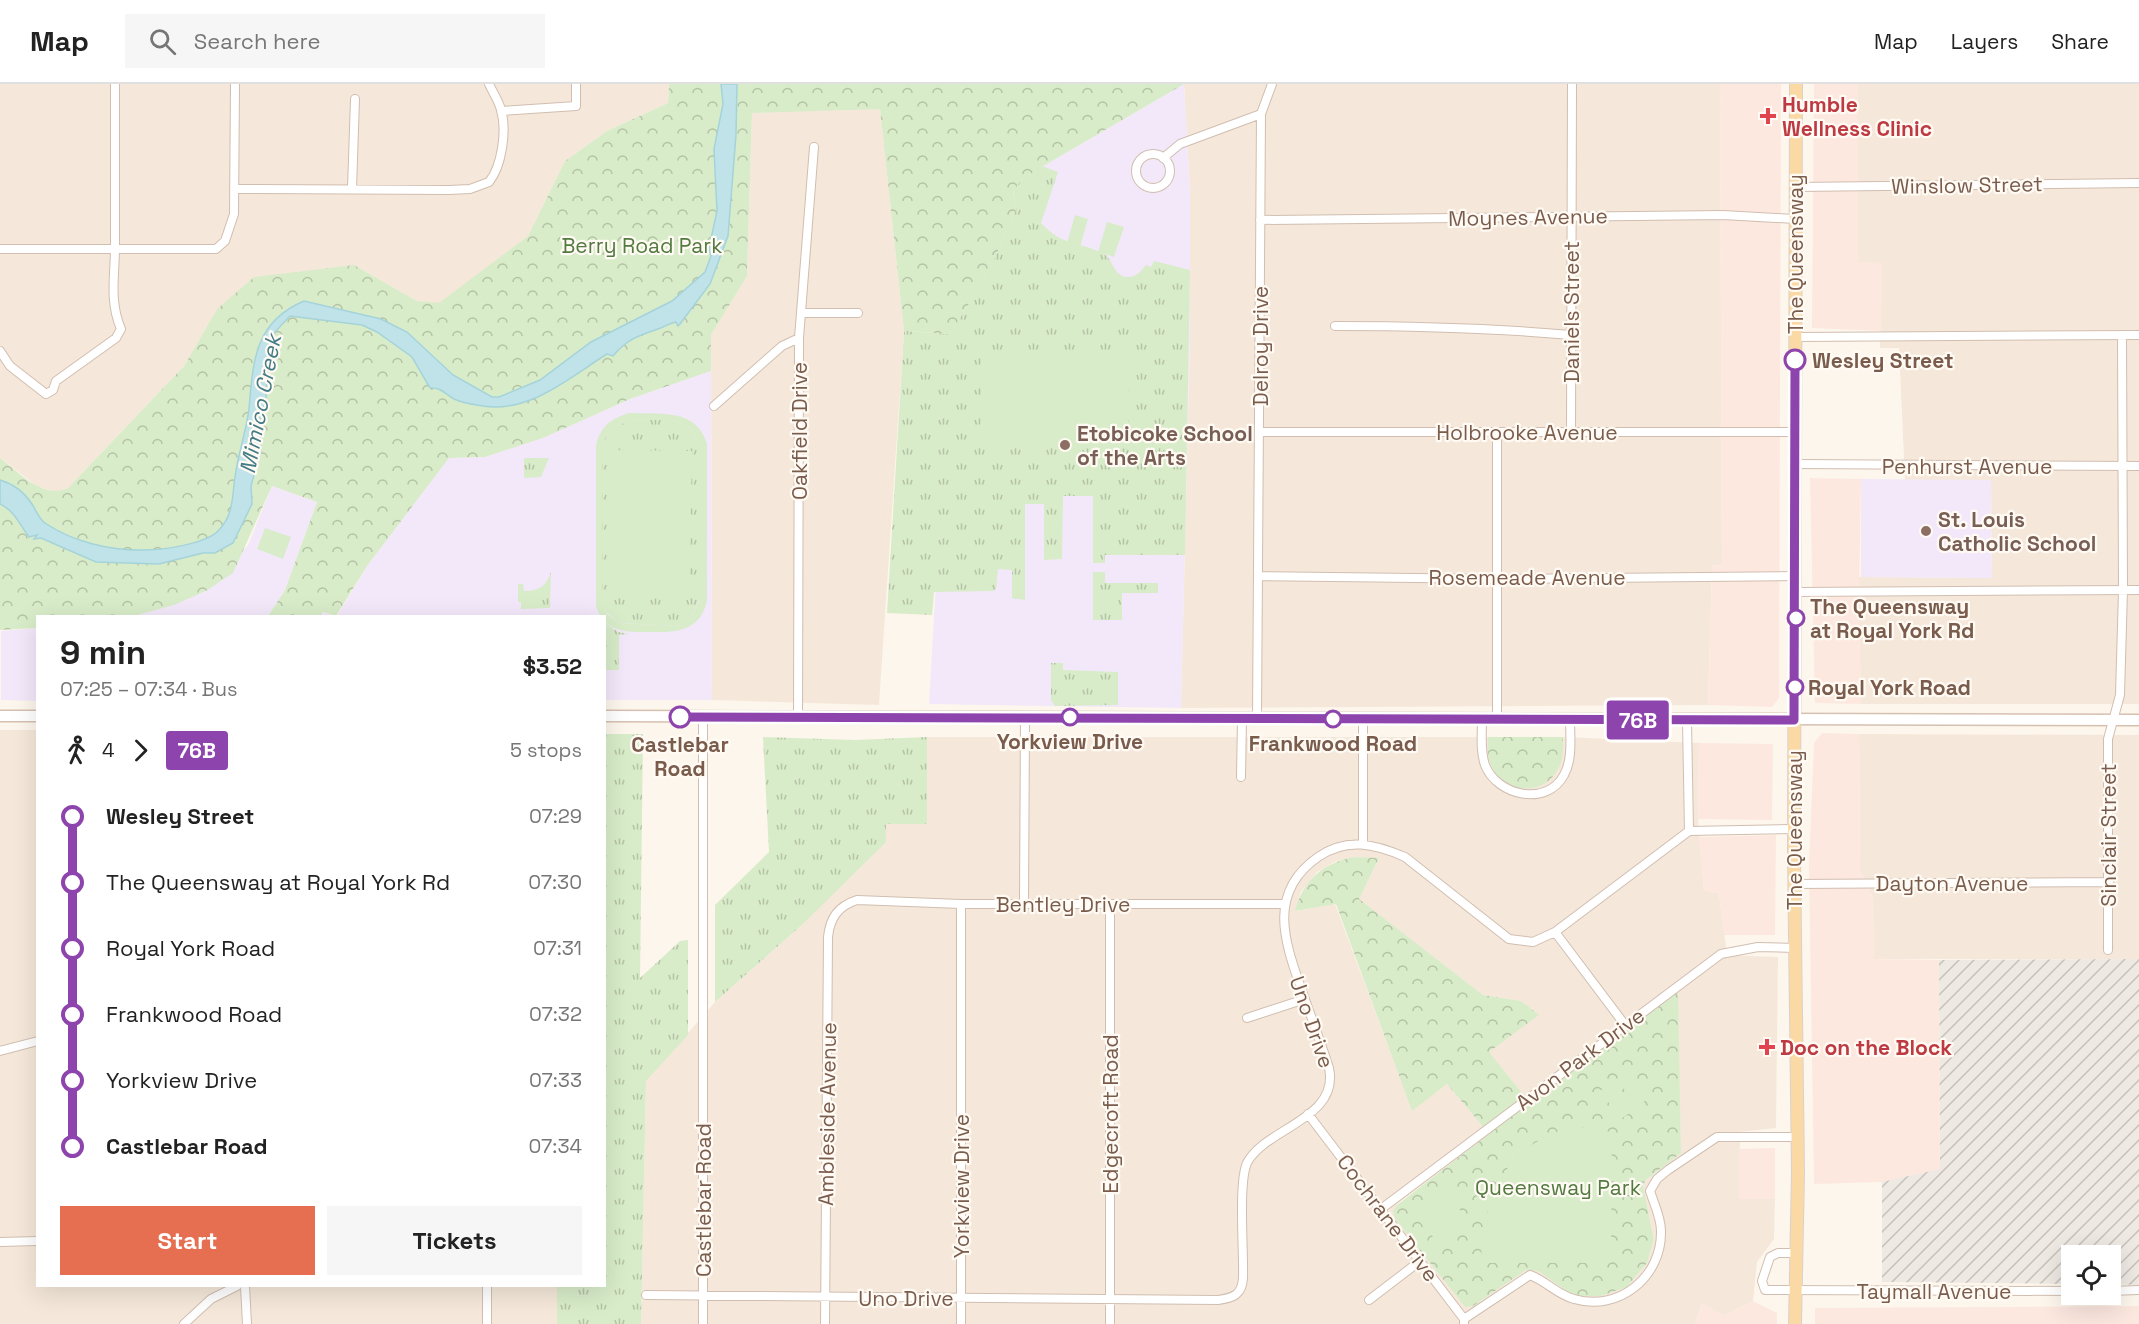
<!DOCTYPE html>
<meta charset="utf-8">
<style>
body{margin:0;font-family:"Space Grotesk",sans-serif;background:#f6f6f6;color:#222;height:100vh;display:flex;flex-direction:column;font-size:22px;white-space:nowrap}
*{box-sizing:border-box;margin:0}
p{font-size:20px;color:#767676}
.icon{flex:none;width:33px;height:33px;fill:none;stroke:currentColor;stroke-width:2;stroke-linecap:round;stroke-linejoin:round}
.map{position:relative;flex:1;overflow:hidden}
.sheet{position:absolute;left:36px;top:531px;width:570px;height:672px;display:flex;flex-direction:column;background:#fff;border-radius:0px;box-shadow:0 6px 24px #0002}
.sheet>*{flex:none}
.badge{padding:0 12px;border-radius:4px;font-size:21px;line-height:39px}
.tools{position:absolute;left:2061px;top:1161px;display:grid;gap:12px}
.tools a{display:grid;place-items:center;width:60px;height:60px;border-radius:0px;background:#fff;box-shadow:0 6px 24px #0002;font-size:30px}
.map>.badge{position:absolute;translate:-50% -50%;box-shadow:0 0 0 3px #fff}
.legs{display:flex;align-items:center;gap:9px;height:66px;padding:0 24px;font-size:20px}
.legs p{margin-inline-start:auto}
.overview{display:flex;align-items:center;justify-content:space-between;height:102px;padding:0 24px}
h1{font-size:33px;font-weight:800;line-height:45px}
.primary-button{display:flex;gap:12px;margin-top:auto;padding:12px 24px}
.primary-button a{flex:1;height:69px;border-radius:0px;background:#e76f51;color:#fff;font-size:24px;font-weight:800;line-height:69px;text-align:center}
.primary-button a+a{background:#f6f6f6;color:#222}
ul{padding:0 24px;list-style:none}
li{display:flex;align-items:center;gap:21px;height:66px;font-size:22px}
li i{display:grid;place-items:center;width:9px;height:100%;margin:0 8px;background:currentColor}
li i::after{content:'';width:15px;height:15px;margin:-8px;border:4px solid;border-radius:50%;background:#fff}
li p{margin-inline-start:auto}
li:first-child i{background:linear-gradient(#0000 50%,currentColor 0)}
li:last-child i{background:linear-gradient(currentColor 50%,#0000 0)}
header{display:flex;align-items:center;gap:36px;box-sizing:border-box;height:84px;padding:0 30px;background:#fff;border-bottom:2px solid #e0e0e0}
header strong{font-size:28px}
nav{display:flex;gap:33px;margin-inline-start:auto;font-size:21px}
.search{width:420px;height:54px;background:#f6f6f6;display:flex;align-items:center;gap:15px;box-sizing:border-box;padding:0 21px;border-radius:0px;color:#767676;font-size:22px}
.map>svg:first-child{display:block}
.residential{fill:#f5e8da;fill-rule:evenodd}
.commercial{fill:#fde8e0}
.industrial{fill:url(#industrial-furrows)}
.education{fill:#f3e8fa}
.grass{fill:url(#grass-tufts)}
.forest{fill:url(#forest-crowns)}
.garden{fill:#d8ecc9;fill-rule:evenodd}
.water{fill:#bfe3e8;stroke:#a5d3da;stroke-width:1.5}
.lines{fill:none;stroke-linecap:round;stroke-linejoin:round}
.minor-casing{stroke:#d1beb0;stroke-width:10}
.secondary-casing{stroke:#d6c0b0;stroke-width:13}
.primary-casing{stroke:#dad1cd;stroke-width:14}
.minor{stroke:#fff;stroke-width:8}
.secondary{stroke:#fff;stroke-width:10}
.primary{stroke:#fbd9a5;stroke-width:12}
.line-1-casing{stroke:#fff;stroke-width:14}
.line-1{stroke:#8e44ad;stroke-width:9}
.health-dot{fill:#e0444e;stroke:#fffaf3;stroke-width:2}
.stop-1-dot{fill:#fff;stroke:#8e44ad;stroke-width:3}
.education-dot{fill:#8d6e63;stroke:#fffaf3;stroke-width:2}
.labels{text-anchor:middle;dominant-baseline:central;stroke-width:4.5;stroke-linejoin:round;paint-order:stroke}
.health-label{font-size:21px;font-weight:bold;fill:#be3a42;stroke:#fffaf3;text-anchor:start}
.street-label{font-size:21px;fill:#7a5c4d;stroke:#fffaf3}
.park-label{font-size:21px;fill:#537a41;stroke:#fffaf3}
.stop-label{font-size:21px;font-weight:bold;fill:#7a5c4d;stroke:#fffaf3;text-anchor:start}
.education-label{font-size:21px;font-weight:bold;fill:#785e54;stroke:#fffaf3;text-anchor:start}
.water-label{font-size:22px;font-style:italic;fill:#437c86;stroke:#fffaf3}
</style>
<header>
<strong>Map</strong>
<div class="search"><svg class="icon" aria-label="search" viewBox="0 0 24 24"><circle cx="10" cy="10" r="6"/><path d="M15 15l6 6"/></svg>Search here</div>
<nav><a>Map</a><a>Layers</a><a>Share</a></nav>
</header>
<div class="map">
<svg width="2139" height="1240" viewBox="0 0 2139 1240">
<defs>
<pattern id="industrial-furrows" width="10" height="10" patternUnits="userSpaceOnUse" patternTransform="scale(1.5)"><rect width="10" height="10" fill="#efe9e4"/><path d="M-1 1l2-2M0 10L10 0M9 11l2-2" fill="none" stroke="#c7c0bb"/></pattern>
<pattern id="grass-tufts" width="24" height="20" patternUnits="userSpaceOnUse" patternTransform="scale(1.5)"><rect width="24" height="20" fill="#d8ecc9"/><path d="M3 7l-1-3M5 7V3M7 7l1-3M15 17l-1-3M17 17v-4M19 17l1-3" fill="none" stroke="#b4c2a5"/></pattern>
<pattern id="forest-crowns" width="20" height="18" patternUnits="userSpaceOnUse" patternTransform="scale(1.5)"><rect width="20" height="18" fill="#d8ecc9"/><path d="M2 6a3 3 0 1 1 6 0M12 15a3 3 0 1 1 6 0" fill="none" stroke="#b4c2a5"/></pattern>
</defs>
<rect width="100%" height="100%" fill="#fdf6ec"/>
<path class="residential" d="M0 0H669L668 19 607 47 565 77 528 152 439 220 417 217 354 181 217 225 184 282 68 404 57 408 38 403 0 374Z
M1184 0H1720L1722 481 1712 482 1708 621 1181 624 1190 250V109Z
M1858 0H2139V620H1861L1858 493 1992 494 1991 396H1905L1899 264H1880L1882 179H1858Z
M880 24 904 247 879 621 712 616 711 251 747 192 752 29Z
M0 646H37L38 1202H557V1240H0Z
M1859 650 2139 651V875H1874L1873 814 1860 786Z
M927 653H1563L1699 659 1698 735 1704 806 1719 809 1727 871 1778 873 1776 1044 1740 1048 1739 1114 1775 1115 1774 1155 1757 1178 1753 1217 1724 1232 1702 1219 1695 1240H641L646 997 715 918 804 839 886 740H927ZM1355 773 1379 775 1358 815 1483 911 1521 917 1538 931 1488 968 1530 1019 1677 907 1681 1069 1646 1096 1643 1101 1654 1156 1647 1179 1627 1203 1601 1212H1580L1571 1210 1538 1187 1526 1186 1465 1223 1395 1135 1397 1120 1489 1050 1447 1000 1412 1026 1335 820 1296 827 1301 808 1317 788 1334 778Z"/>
<path class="commercial" d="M1720 0H1781L1779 614 1772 623 1708 621 1712 482 1722 481Z
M1814 0H1858V178L1882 179 1881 247 1812 244Z
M1810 394 1861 395 1859 516 1861 620 1815 619Z
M1822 649 1859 650 1860 786 1873 814 1874 875 1939 876 1940 1086 1882 1098 1814 1100 1809 780 1814 659Z
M1699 659 1773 660 1772 736 1698 735Z
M1776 751 1775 851H1724L1719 809 1704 806 1699 753Z
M1775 1064V1115H1739V1065Z
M1753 1217 1777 1229V1240H1695L1702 1219 1724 1232Z
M2139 1222V1240H1815V1224Z"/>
<path class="industrial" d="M2139 875V1201L2111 1200 2110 1172H2072L2071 1200 1882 1198V1098L1940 1085 1939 876Z"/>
<path class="education" d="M1184 0 1190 109V250L1181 624 929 620 950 250 1023 94Z
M711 287 712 616H605L604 532H320L323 528 337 532 367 482 449 374 485 373 543 354 630 315Z
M1861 395 1991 396 1992 494 1861 493Z
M272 402 317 418 285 506 268 532H134L173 521 206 507 248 461Z
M37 544V617L1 616V547Z"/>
<path class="grass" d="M1042 82 1058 88 1041 139C1065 164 1077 156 1104 170 1113 175 1113 191 1126 193 1136 194 1140 188 1146 181L1151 183 1154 177 1190 186 1185 471H1105V479H1093V412H1063L1062 475 1044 476V420H1025V516L1012 514V486L998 485 996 505 993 507 934 508 932 531 887 529 904 247 950 250 988 189 1016 126 1013 106 1023 94Z
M673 336 691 344 700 361V515L691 533 676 542 619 539 607 529 602 519V363C610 330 646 337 673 336Z
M524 374H549L541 393 524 394Z
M551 488 550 524 521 525V518H518V500H523L524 507C538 507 546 503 551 488Z
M1093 488H1105V499H1158V509H1122V536H1093Z
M604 538 618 548 629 550 619 551V586H605Z
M1051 579H1063V586L1118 588V621L1055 622 1051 616Z
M605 650H643L640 894 680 857 688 856V951L646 997 641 1240H557V1202H604Z
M763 653 855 656 927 653V740H886V758L804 839 715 918V821L769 768Z"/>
<path class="forest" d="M669 0H1184L1023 94 1013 107 1016 126 988 189 950 250 904 247 880 25 752 29 747 192 711 251V287L630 315 543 354 485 373 449 374 367 482 336 532 323 528 320 532H268L285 506 317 418 272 402 233 489 206 507 174 521 134 532H38L37 544 0 546V374C20 389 42 415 68 404L184 282 217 225 254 193 354 181 417 217 439 219 528 152 565 77 607 47 668 19Z
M1488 653H1563C1563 664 1564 675 1558 685 1544 713 1502 710 1491 681 1487 672 1488 662 1488 653Z
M1355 773 1379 774 1359 815 1483 911 1521 917 1539 931 1489 968 1530 1019 1678 907 1681 1069 1646 1096 1643 1101 1654 1156 1647 1179 1627 1203 1601 1212H1580L1571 1210 1538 1187 1526 1186 1473 1222 1465 1223 1395 1135 1393 1127 1397 1121 1489 1050 1447 1000 1412 1027 1336 820 1295 827C1303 796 1324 778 1355 773Z"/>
<path class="garden" d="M1075 131 1088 135 1080 163 1067 159Z
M1107 138 1124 143 1114 173 1098 168Z
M982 272 1129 274 1128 360 980 358Z
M629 329C659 330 697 324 707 360V516C701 547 676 549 649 548 632 548 618 549 605 538L604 532H600L596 522V362C600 343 610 335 629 329ZM673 336 691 344 700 361V516L691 533 676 542 619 539 607 530 602 519V363C610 330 646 337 673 336Z
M612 366 692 367 689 514 610 513Z
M265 444 291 453 283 475 257 465Z
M1629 985 1650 1013 1637 1023 1617 995Z
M1613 998 1634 1026 1621 1035 1600 1007Z
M1575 1042 1612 1048 1611 1179H1481C1484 1110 1504 1061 1575 1042Z
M1446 1102 1457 1118 1462 1132 1455 1150 1441 1162 1412 1129Z"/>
<path class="water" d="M721 0H737L736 51 728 152 710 200 680 240 678 242 676 238C669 239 665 243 658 245 640 251 627 255 613 272L607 270C567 295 527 332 477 321 470 320 461 318 454 315 445 310 441 303 430 304L412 273 377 248 362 241 290 232 275 248 267 284 266 317 260 333 261 366 251 402 252 420 233 459 215 469H203L159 480 96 478 41 454 34 455 37 451 29 453C19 440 16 428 0 420V396C13 400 25 409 32 420 36 426 39 435 45 439 73 458 111 467 145 466 163 466 205 460 218 447 234 431 232 413 235 393 238 370 246 348 249 325 253 278 254 238 304 217L381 235 407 248 453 291 492 313H499L540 296 591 258 672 217 705 188 711 172 709 164 717 127 714 65 723 20Z"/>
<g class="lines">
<g class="minor-casing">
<path id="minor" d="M501 27 576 22V0
M1136 87a17 17 0 1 1 34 0a17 17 0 1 1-34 0Z
M1163 74 1180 60 1261 30
M1796 103 2139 99
M234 105 449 106 470 105 489 98C502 82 507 46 501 26 499 17 493 9 489 0
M352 105 355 15
M1260 136 1723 131 1795 135
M0 165H216L225 157 234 130 235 0
M802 229H858
M1335 242C1414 242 1492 244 1571 251
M1795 253 2139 251
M0 267 10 282 46 310 53 306 56 297 116 254 121 245C109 217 115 192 115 163 115 108 115 54 115 0
M714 322 782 262 799 254
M1259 348H1796
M1497 348V635
M1571 349 1572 0
M1796 380 2139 382
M1258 492 1497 495 1796 492
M1796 508 2139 506
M798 632 799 254 814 63
M703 633V1240
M1257 634 1261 30 1272 0
M1363 635V759
M1482 635C1482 650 1480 667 1485 681 1497 712 1547 723 1564 691 1573 675 1570 652 1570 635
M1687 637 1689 747
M1241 693 1242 634
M1794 800 2109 798
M1024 819 1025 633
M1555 848 1625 941
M2108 866V655L2120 611 2123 506 2122 251
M1247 934 1305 915
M0 967 38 957
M1308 1030 1464 1235V1240
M1381 1125 1721 870 1758 863 1795 864
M0 1158 38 1157
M1797 1169H1778L1770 1173 1762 1197 1765 1206 2072 1207
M245 1202 247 1240
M2110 1207 2139 1206
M646 1211 1218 1216C1233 1214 1242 1211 1243 1194 1244 1169 1238 1099 1247 1079 1265 1044 1340 1035 1329 984 1321 959 1312 935 1303 910 1286 861 1265 810 1318 773 1347 753 1375 760 1405 773L1509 855 1533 858 1555 848 1689 747 1794 745
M1369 1216 1420 1177
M1464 1235 1530 1191C1546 1197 1558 1211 1574 1215 1619 1228 1662 1193 1661 1147 1661 1133 1654 1120 1650 1107L1657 1095 1668 1086 1717 1053H1797
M184 1240 211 1215 237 1202
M487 1240V1202
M825 1240 828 853C830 834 838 822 857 816L961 820H1285
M961 1240V820
M1110 1240V820"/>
</g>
<g class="secondary-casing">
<path id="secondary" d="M0 632H38
M604 632 2139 636"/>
</g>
<g class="primary-casing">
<path id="primary" d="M1795 1240 1798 1088 1794 771 1796 0"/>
</g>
<use href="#minor" class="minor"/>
<use href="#secondary" class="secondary"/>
<use href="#primary" class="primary"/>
</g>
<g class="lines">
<g class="line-1-casing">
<path id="line-1" d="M680 633 1794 636 1795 276"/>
</g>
<use href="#line-1" class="line-1"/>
</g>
<g class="health-dot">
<path d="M1765 23h6v6h6v6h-6v6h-6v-6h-6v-6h6z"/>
<path d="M1764 954h6v6h6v6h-6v6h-6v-6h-6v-6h6z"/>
</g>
<g class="stop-1-dot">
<circle cx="1795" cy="276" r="10"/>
<circle cx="1796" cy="534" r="8"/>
<circle cx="1795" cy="603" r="8"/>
<circle cx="680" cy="633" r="10"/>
<circle cx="1070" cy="633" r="8"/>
<circle cx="1333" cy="635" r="8"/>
</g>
<g class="education-dot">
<circle cx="1065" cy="361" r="6"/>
<circle cx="1926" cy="447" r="6"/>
</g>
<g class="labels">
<g class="health-label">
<text x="1782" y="20">Humble<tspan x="1782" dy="24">Wellness Clinic</tspan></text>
<text x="1780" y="963">Doc on the Block</text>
</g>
<g class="street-label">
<text transform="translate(1967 101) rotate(-1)">Winslow Street</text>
<text transform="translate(1528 133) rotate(-1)">Moynes Avenue</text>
<text transform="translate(1795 170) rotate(-90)">The Queensway</text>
<text transform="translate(1571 228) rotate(-90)">Daniels Street</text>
<text transform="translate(1260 262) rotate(-90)">Delroy Drive</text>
<text transform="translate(799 347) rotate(-90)">Oakfield Drive</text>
<text x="1527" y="348">Holbrooke Avenue</text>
<text x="1967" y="382">Penhurst Avenue</text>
<text x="1527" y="493">Rosemeade Avenue</text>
<text transform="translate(1794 746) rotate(-90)">The Queensway</text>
<text transform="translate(2108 751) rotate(-90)">Sinclair Street</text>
<text x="1952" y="799">Dayton Avenue</text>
<text x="1063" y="820">Bentley Drive</text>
<text transform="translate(1312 938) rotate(71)">Uno Drive</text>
<text transform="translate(1580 975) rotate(-37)">Avon Park Drive</text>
<text transform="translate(827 1030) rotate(-89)">Ambleside Avenue</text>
<text transform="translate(1110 1030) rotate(-90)">Edgecroft Road</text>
<text transform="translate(961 1102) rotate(-90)">Yorkview Drive</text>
<text transform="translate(703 1116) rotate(-90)">Castlebar Road</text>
<text transform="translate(1388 1134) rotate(53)">Cochrane Drive</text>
<text x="1934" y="1207">Taymall Avenue</text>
<text x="906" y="1214">Uno Drive</text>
</g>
<g class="park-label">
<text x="642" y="161">Berry Road Park</text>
<text x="1558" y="1103">Queensway Park</text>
</g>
<g class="stop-label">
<text x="1812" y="276">Wesley Street</text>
<text x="1810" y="522">The Queensway<tspan x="1810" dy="24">at Royal York Rd</tspan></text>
<text x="1808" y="603">Royal York Road</text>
<text x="1070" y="657" text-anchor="middle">Yorkview Drive</text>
<text x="1333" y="659" text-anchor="middle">Frankwood Road</text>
<text x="680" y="660" text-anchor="middle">Castlebar<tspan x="680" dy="24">Road</tspan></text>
</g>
<g class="education-label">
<text x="1077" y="349">Etobicoke School<tspan x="1077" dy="24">of the Arts</tspan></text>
<text x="1938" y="435">St. Louis<tspan x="1938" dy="24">Catholic School</tspan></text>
</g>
<g class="water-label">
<text transform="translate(260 320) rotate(-79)">Mimico Creek</text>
</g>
</g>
</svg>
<div class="tools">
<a><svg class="icon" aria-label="locate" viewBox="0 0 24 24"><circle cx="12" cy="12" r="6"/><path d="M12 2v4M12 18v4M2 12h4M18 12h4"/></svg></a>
</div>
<b class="badge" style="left:1638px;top:636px;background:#8e44ad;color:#fff">76B</b>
<section class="sheet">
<div class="overview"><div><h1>9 min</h1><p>07:25 – 07:34 · Bus</p></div><b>$3.52</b></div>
<div class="legs"><svg class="icon" aria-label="walk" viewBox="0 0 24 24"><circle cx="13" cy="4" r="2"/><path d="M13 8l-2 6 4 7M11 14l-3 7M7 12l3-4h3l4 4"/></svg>4<svg class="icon" aria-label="forward" viewBox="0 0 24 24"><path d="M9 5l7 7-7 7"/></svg><b class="badge" style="background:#8e44ad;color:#fff">76B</b><p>5 stops</p></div>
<ul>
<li><i style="color:#8e44ad"></i><b>Wesley Street</b><p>07:29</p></li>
<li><i style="color:#8e44ad"></i><span>The Queensway at Royal York Rd</span><p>07:30</p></li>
<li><i style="color:#8e44ad"></i><span>Royal York Road</span><p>07:31</p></li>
<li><i style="color:#8e44ad"></i><span>Frankwood Road</span><p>07:32</p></li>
<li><i style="color:#8e44ad"></i><span>Yorkview Drive</span><p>07:33</p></li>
<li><i style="color:#8e44ad"></i><b>Castlebar Road</b><p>07:34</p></li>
</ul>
<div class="primary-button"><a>Start</a><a>Tickets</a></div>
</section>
</div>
